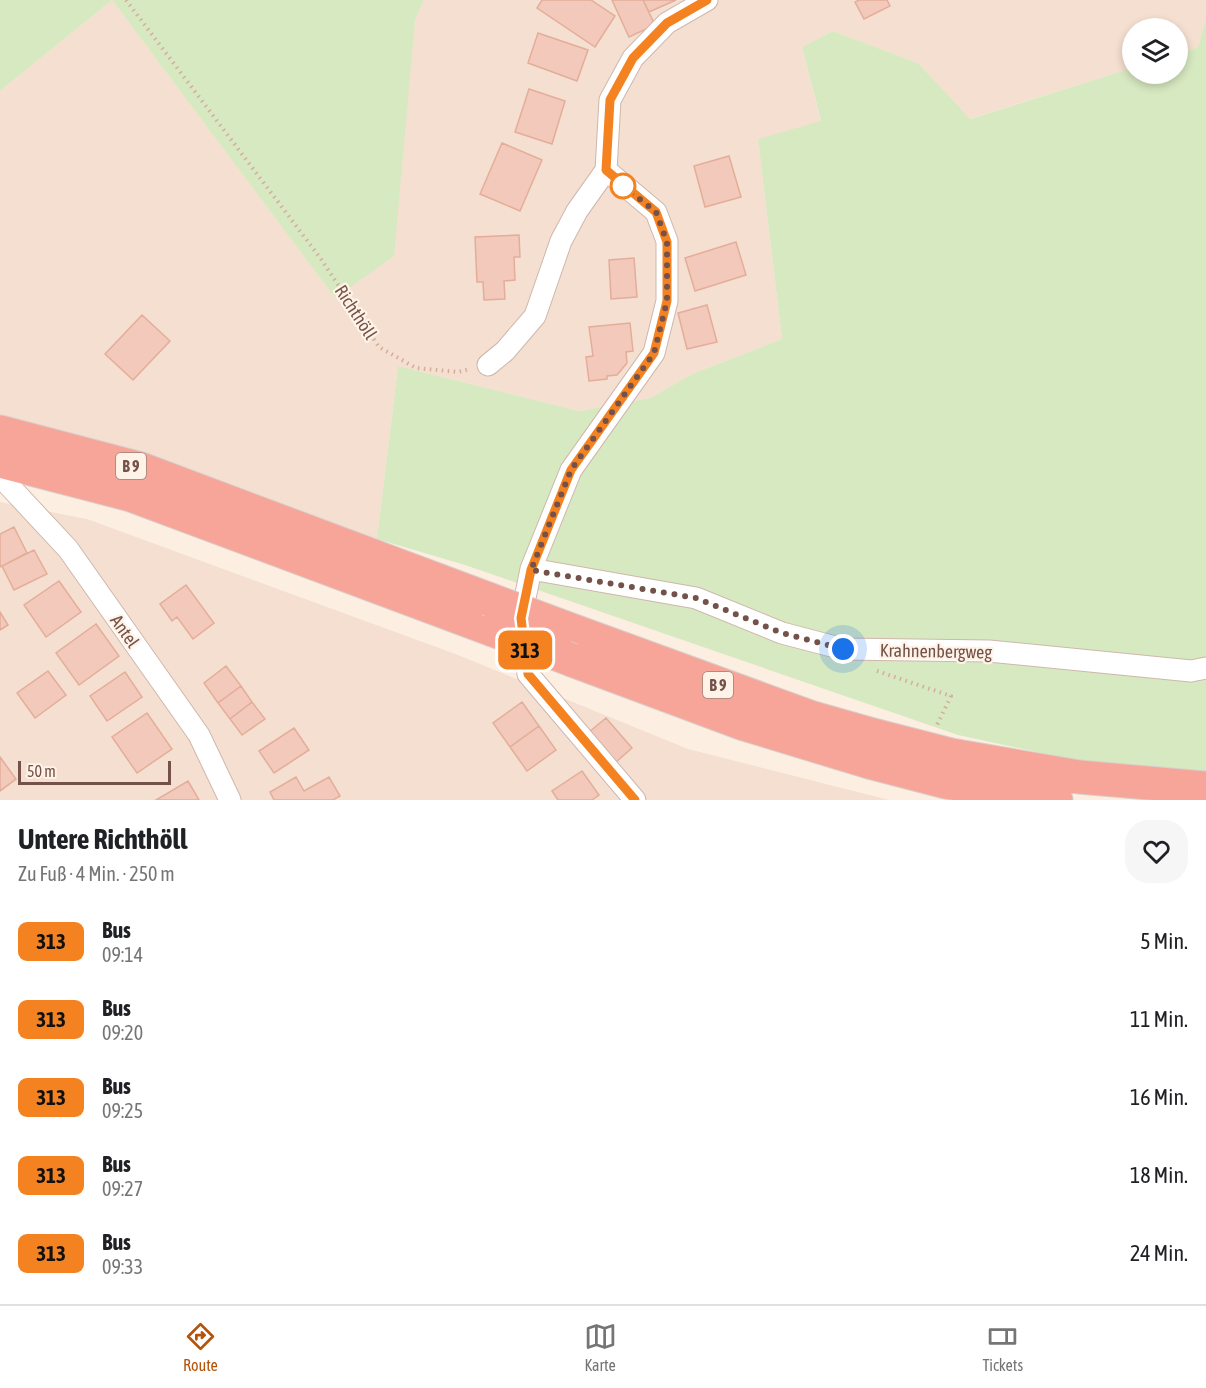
<!DOCTYPE html>
<html lang="de">
<meta charset="utf-8">
<style>
body{margin:0;font-family:"Asap Condensed",sans-serif;background:#f6f6f6;color:#202124;height:100vh;display:flex;flex-direction:column;font-size:22px;white-space:nowrap}
*{box-sizing:border-box;margin:0}
p{font-size:20px;color:#757577}
.icon{flex:none;width:33px;height:33px;fill:none;stroke:currentColor;stroke-width:2;stroke-linecap:round;stroke-linejoin:round}
.map{position:relative;height:800px;overflow:hidden}
.side{display:flex;flex-direction:column;background:#fff;flex:1}
.side>*{flex:none}
.badge{padding:0 12px;border-radius:9px;font-size:21px;line-height:39px}
.controls{position:absolute;left:1122px;top:18px;display:grid;gap:12px}
.controls a{display:grid;place-items:center;width:66px;height:66px;border-radius:50%;background:#fff;box-shadow:0 3px 9px #0003;font-size:30px}
.scale{position:absolute;left:18px;bottom:15px;width:153px;box-sizing:border-box;padding-left:6px;border:3px solid #745249;border-top:0;font-size:16px;line-height:21px;white-space:nowrap;color:#745249;-webkit-text-stroke:4px #fff3e8;paint-order:stroke}
.you{position:absolute;width:30px;height:30px;margin:-15px;border:4px solid #fff;border-radius:50%;background:#1a73e8;box-shadow:0 0 0 9px #1a73e833}
.map>.badge{position:absolute;translate:-50% -50%;box-shadow:0 0 0 3px #fff}
.round{display:grid;place-items:center;flex:none;width:63px;height:63px;border-radius:24px;background:#f6f6f6}
.summary{display:flex;align-items:center;justify-content:space-between;height:102px;padding:0 18px}
h1{font-size:28px;font-weight:700;line-height:45px}
ul{padding:0;list-style:none}
li{display:flex;align-items:center;gap:18px;height:78px;padding:0 18px}
li div{flex:1}
li b{display:block;font-size:22px}
li em{font-style:normal}
li .badge{min-width:66px;font-weight:700;text-align:center}
.dock{display:flex;justify-content:space-around;align-items:center;height:84px;border-top:2px solid #e0e0e0;background:#fff;font-size:16px;color:#757577}
.dock a{display:grid;justify-items:center;gap:3px}
.dock .on{color:#b45309}
.map>svg:first-child{display:block}
.residential{fill:#f4dfd1}
.green{fill:#d7e9c1}
.building{fill:#f2c9ba;stroke:#e4ad9a;stroke-width:1.5}
.lines{fill:none;stroke-linecap:round;stroke-linejoin:round}
.street-casing{stroke:#cfb7ac;stroke-width:23}
.highway-casing{stroke:#d8cfcc;stroke-width:35}
.path{stroke:#d6ac9d;stroke-width:4;stroke-dasharray:1.5 4.5;stroke-linecap:butt}
.street{stroke:#fff;stroke-width:21}
.highway{stroke:#f7a599;stroke-width:33}
.highway-bridge-casing{stroke:#d8cfcc;stroke-width:35;stroke-linecap:butt}
.highway-bridge{stroke:#f7a599;stroke-width:33}
.line-casing{stroke:#fff;stroke-width:14}
.line{stroke:#f58220;stroke-width:9}
.walk{stroke:#745249;stroke-width:6;stroke-dasharray:0 10.8}
.stop-dot{fill:#fff;stroke:#f58220;stroke-width:3}
.labels{text-anchor:middle;dominant-baseline:central;stroke-width:4.5;stroke-linejoin:round;paint-order:stroke}
.shield{fill:#fff3e8;stroke:#9e8279;stroke-width:1.5}
.shield-label{font-size:16px;font-weight:bold;fill:#745249}
.street-label{font-size:18px;fill:#745249;stroke:#fff3e8}
</style>
<div class="map">
<svg width="1206" height="800" viewBox="0 0 1206 800">
<rect width="100%" height="100%" fill="#fcefe2"/>
<path class="residential" d="M112 0 335 298 415 20 424 0H1206V18L1198 47 1178 54V28H1132V68L969 119 918 63 833 31 802 47 821 122 758 139 782 339 692 374 650 398 579 411 398 366 377 539 0 417V91Z
M0 502 87 519 458 655 688 749 889 800H0Z"/>
<path class="green" d="M0 0H424L415 20 394 256 335 298 112 0 0 91Z
M1206 18V772L1069 759 958 735 465 565 377 539 398 366 579 411 650 398 692 374 782 339 758 139 821 121 802 47 833 31 918 63 970 119 1132 68V74H1178V54L1198 47Z"/>
<path class="building" d="M542 0H591L615 16 595 47 537 8Z
M612 0H643L655 25 629 37Z
M643 0H676L649 12Z
M859 0H887L890 6 864 19 855 2Z
M538 33 588 50 577 81 528 63Z
M529 89 565 101 552 144 515 132Z
M502 143 542 160 520 211 480 194Z
M729 156 741 197 705 207 694 166Z
M519 235 520 257H514L515 280 504 281 505 299 484 300 483 282H477L475 237Z
M736 242 746 275 695 291 685 258Z
M634 258 637 297 611 299 609 260Z
M707 305 717 342 687 349 678 313Z
M142 315 170 341 133 380 105 354Z
M630 323 633 351 626 352 627 363 617 375 607 376V379L589 381 586 357 593 356 589 327Z
M14 527 27 553 0 567V534Z
M34 550 47 574 14 590 2 566Z
M59 581 81 612 46 637 24 605Z
M186 585 214 623 193 639 177 617 172 621 160 604Z
M0 612 8 625 0 630Z
M96 624 119 656 79 685 56 653Z
M226 666 241 686 218 703 204 683Z
M48 671 66 695 35 718 17 693Z
M125 672 142 697 107 721 90 696Z
M241 686 252 702 230 719 218 703Z
M252 702 265 719 242 735 230 719Z
M522 702 539 726 510 747 493 723Z
M147 713 172 749 137 773 112 737Z
M606 718 632 748 616 762 589 732Z
M539 726 556 750 527 771 510 747Z
M294 728 309 750 274 773 259 751Z
M0 757 16 779 0 791Z
M582 771 599 795 592 800H558L552 791Z
M296 777 304 791 329 777 340 796 333 800H274L270 792Z
M188 781 199 800H156Z"/>
<g class="lines">
<g class="street-casing">
<path id="street" d="M488 365 505 351 535 316 561 241 577 211 606 170
M0 476 68 549 199 735 230 800
M531 569 696 598 782 633 843 649 989 651 1191 671 1206 668
M635 800 528 674 521 618 531 569 571 470 654 353 667 301V241L656 212 606 170 610 100 633 58 667 23 707 0"/>
</g>
<g class="highway-casing">
<path id="highway" d="M0 432 141 469 488 599
M0 461 131 495 493 630
M563 627 810 717 877 736
M572 660 744 724 869 762
M951 755 1079 777 1206 788
M946 782 1056 800"/>
</g>
<path class="path" d="M126 0 321 259 379 347 416 368 458 372 470 369
M877 671 951 696 936 727"/>
<use href="#street" class="street"/>
<use href="#highway" class="highway"/>
<g class="highway-bridge-casing">
<path id="highway-bridge" d="M488 599 563 627
M493 630 572 660
M877 736 951 755
M869 762 946 782"/>
</g>
<use href="#highway-bridge" class="highway-bridge"/>
</g>
<g class="lines">
<g class="line-casing">
<path id="line" d="M635 800 528 674 521 618 531 570 571 470 654 353 667 301V242L656 212 606 170 610 100 633 58 667 23 707 0"/>
</g>
<use href="#line" class="line"/>
<path class="walk" d="M623 186 656 212 667 242V301L654 353 571 470 531 570 696 598 782 633 843 649"/>
</g>
<circle class="stop-dot" cx="623" cy="186" r="12"/>
<g class="labels">
<g class="shield">
<rect x="116" y="453" width="30" height="26" rx="4.5"/>
<rect x="703" y="672" width="30" height="26" rx="4.5"/>
</g>
<g class="shield-label">
<text x="131" y="466">B 9</text>
<text x="718" y="685">B 9</text>
</g>
<g class="street-label">
<text transform="translate(356 312) rotate(57)">Richthöll</text>
<text transform="translate(125 631) rotate(55)">Antel</text>
<text transform="translate(936 651) rotate(1)">Krahnenbergweg</text>
</g>
</g>
</svg>
<div class="controls">
<a><svg class="icon" aria-label="layers" viewBox="0 0 24 24"><path d="M12 4l9 5-9 5-9-5zM3 14l9 5 9-5"/></svg></a>
</div>
<div class="scale">50 m</div>
<div class="you" style="left:843px;top:649px"></div>
<b class="badge" style="left:525px;top:650px;background:#f58220;color:#111">313</b>
</div>
<section class="side">
<div class="summary"><div><h1>Untere Richthöll</h1><p>Zu Fuß · 4 Min. · 250 m</p></div><a class="round"><svg class="icon" aria-label="heart" viewBox="0 0 24 24"><path d="M12 20l-8-8c-3-5 5-10 8-4 3-6 11-1 8 4z"/></svg></a></div>
<ul>
<li><span class="badge" style="background:#f58220;color:#111">313</span><div><b>Bus</b><p>09:14</p></div><em>5 Min.</em></li>
<li><span class="badge" style="background:#f58220;color:#111">313</span><div><b>Bus</b><p>09:20</p></div><em>11 Min.</em></li>
<li><span class="badge" style="background:#f58220;color:#111">313</span><div><b>Bus</b><p>09:25</p></div><em>16 Min.</em></li>
<li><span class="badge" style="background:#f58220;color:#111">313</span><div><b>Bus</b><p>09:27</p></div><em>18 Min.</em></li>
<li><span class="badge" style="background:#f58220;color:#111">313</span><div><b>Bus</b><p>09:33</p></div><em>24 Min.</em></li>
</ul>
</section>
<nav class="dock">
<a class="on"><svg class="icon" aria-label="directions" viewBox="0 0 24 24"><path d="M12 3l9 9-9 9-9-9zM9 14v-3h6M13 9l2 2-2 2"/></svg>Route</a>
<a><svg class="icon" aria-label="map" viewBox="0 0 24 24"><path d="M3 6l6-2 6 2 6-2v14l-6 2-6-2-6 2zM9 4v14M15 6v14"/></svg>Karte</a>
<a><svg class="icon" aria-label="tickets" viewBox="0 0 24 24"><path d="M3 7h18v10H3zM15 7v10"/></svg>Tickets</a>
</nav>
